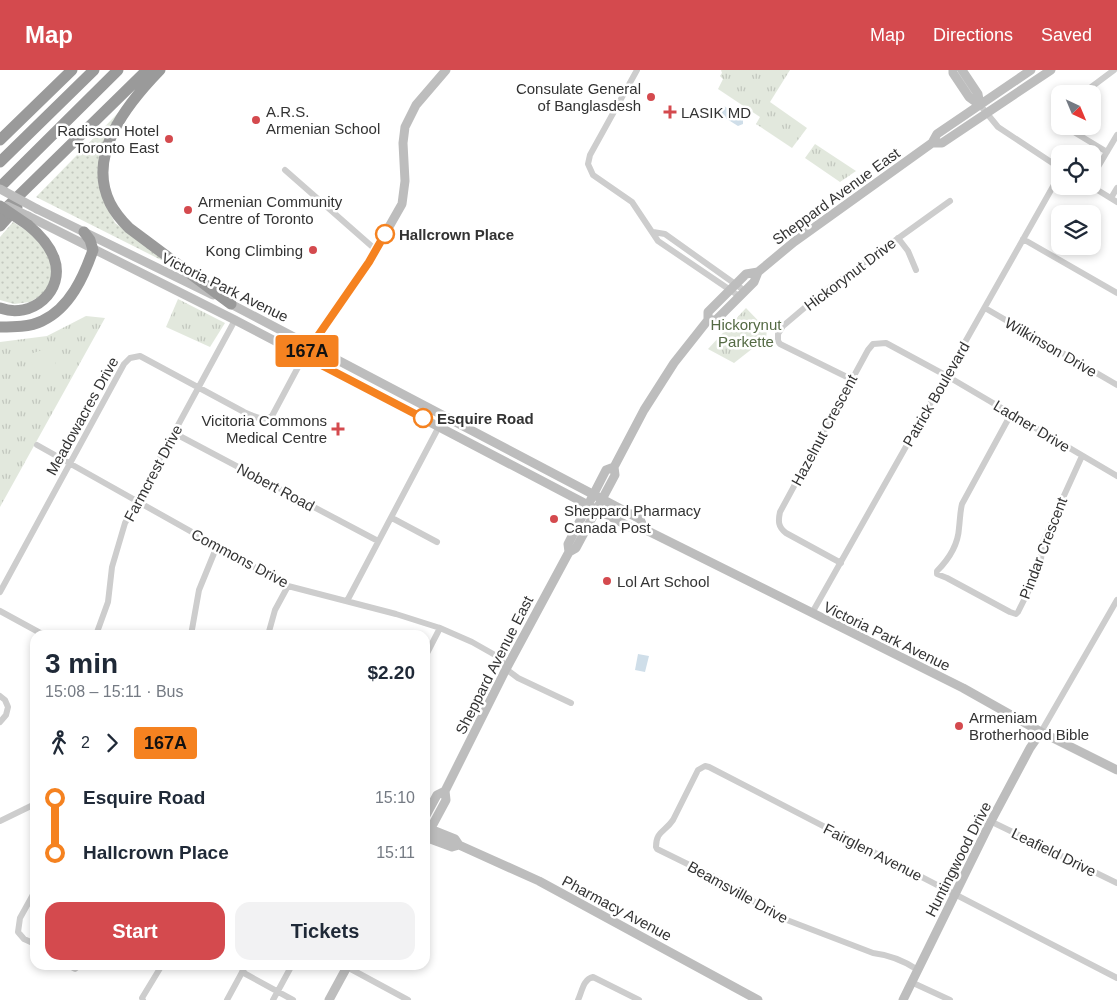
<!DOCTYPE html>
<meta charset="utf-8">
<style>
body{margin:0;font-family:Arial,sans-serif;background:#f2f2f3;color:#1f2937;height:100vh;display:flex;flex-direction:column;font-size:19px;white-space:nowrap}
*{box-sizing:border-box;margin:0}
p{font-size:16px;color:#747a83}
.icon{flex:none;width:28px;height:28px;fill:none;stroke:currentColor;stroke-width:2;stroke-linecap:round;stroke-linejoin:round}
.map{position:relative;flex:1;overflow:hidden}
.details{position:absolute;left:30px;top:560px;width:400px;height:340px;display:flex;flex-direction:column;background:#fff;border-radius:15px;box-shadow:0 2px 8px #0003}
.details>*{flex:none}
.badge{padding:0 10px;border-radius:4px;font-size:18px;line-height:32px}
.needle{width:32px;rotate:136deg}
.buttons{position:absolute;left:1051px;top:15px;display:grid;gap:10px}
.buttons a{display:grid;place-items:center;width:50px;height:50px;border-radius:10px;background:#fff;box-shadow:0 2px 8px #0003;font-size:25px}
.map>.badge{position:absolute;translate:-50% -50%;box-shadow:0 0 0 2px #fff}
.legs{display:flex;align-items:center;gap:8px;height:55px;padding:0 15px;font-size:16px}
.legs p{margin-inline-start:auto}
.overview{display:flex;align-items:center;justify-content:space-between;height:85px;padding:0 15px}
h1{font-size:28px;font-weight:800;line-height:38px}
.primary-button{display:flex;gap:10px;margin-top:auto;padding:10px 15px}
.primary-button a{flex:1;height:58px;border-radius:15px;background:#d44a4e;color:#fff;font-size:20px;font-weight:800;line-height:58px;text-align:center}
.primary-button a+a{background:#f2f2f3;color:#1f2937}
ul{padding:0 15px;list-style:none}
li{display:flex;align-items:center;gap:18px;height:55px;font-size:19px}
li i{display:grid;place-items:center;width:8px;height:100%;margin:0 6px;background:currentColor}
li i::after{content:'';width:12px;height:12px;margin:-6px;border:4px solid;border-radius:50%;background:#fff}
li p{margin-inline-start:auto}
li:first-child i{background:linear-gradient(#0000 50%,currentColor 0)}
li:last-child i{background:linear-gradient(currentColor 50%,#0000 0)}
header{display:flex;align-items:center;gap:30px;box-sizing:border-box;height:70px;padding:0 25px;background:#d44a4e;color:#fff}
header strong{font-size:24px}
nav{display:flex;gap:28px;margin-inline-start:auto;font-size:18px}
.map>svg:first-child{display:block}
.grass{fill:url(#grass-dots)}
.park{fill:url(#park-tufts)}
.pitch{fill:#e2e8dd}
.water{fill:#cfdee9}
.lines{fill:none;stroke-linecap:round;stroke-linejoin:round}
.street{stroke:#cdcdcd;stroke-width:6}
.secondary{stroke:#bdbdbd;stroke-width:9}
.highway{stroke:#9a9a9a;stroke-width:11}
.secondary-bridge{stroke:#bdbdbd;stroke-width:9}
.highway-bridge{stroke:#9a9a9a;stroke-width:11}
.line-1-casing{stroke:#fff;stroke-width:11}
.line-1{stroke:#f58220;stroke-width:8}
.poi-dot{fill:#d44a4e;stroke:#fff;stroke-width:2}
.stop-1-dot{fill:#fff;stroke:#f58220;stroke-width:2.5}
.labels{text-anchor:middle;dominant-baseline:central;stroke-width:5;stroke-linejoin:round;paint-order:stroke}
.poi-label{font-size:15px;fill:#333;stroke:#fff;text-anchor:start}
.street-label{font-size:15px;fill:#333;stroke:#fff}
.stop-label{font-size:15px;font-weight:bold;fill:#333;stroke:#fff;text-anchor:start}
.park-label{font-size:15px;fill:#546a44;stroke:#fff}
</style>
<header>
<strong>Map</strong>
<nav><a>Map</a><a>Directions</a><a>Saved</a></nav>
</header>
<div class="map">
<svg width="1117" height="930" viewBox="0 0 1117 930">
<defs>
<pattern id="grass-dots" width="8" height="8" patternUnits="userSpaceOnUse" patternTransform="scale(1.25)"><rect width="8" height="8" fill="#e2e8dd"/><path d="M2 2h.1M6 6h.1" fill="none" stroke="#c2c7be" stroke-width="1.8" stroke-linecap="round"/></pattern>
<pattern id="park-tufts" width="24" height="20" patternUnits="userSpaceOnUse" patternTransform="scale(1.25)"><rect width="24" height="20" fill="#e2e8dd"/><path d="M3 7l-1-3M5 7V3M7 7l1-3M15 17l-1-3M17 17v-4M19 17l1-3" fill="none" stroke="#c2c7be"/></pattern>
</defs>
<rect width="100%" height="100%" fill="#fff"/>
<path class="grass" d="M118 43H122L104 76 98 105 106 135 115 153 175 197 36 127Z
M13 152 40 169 52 188 55 206 48 221 30 232 14 234 0 230V167Z"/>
<path class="park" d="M721 0H790L770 32 807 58 792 78 756 54 760 47 718 19 723 9 720 6 722 3Z
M815 74 856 101 840 112 805 88Z
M178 229 225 253 210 277 166 257Z
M746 238 767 260 766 268 734 293 708 279Z
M86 246 105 248 0 437V272L47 266Z"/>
<path class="pitch" d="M52 277 56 297 51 302 41 303C33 299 29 292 33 283Z"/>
<path class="water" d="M724 36 743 48V54L738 56 719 44Z
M638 584 649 586 645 602 635 600Z"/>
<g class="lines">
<path class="street" d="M637 0 590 85 588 94 593 105 632 132 658 171 739 226
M1082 24 1114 0
M980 35 998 57 1060 98
M1060 40 1057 43 1055 48 1060 54
M1064 56 1107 82
M285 100 376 180
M1092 107 1117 65
M1091 116 1117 132
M1111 128 1117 118
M653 162 665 164 745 221
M898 168 908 181 916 200
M1023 169 1117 223
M985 238 1117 315
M851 309 780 274 778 271V264L783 256 822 223 950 131
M1011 344 962 434C960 442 960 450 959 458 958 476 949 489 937 501V504L947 508 1010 542 1016 544 1018 542 1036 506 1041 490 1042 474 1082 386
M174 363 378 471
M37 375 288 516 396 544 440 558 472 572 495 585 500 588 506 599 518 608 571 633
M392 448 437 472
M841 493 786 463C778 457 778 451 780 442L868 280 873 274 886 273 947 306 1117 406
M0 522 124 294 130 288 140 286 244 342C254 346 263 352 272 346L304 286
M347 531 444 347
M0 541 44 565
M812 543 1060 104
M96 565 108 532 112 497 125 453 235 250
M191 565 199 520 217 476
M268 565 275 540 288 516
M425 587 440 558
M0 626 5 630 8 637 6 645 0 652
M1041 662 1117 530
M0 751 35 734
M992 752 1117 813
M35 821 20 848 18 862 24 869 35 874
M68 895 75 899 80 895
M347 897 408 930
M918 900C903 890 890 885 873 883L779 847 714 807 657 779 656 777C656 761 665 762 673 750L698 700 705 696 709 697 1117 908
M242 902 293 930
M911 912 950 930
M143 930 142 928 162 895
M227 930 246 895
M273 930 292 895
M578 930C582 922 583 909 593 907L639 930"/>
<path class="secondary" d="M953 0V3L969 27 980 35
M962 0 978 24 980 35
M932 73H942L1051 0
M37 139 213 225
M28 146 235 250 632 458 644 459 652 463 963 618 1041 662 1117 700
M227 232 640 449 644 459
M708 250H716L754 212 758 202 794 172 932 73 937 64 1031 0
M308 279 369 192 402 134 405 111 403 73 405 57 416 35 446 0
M569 482 568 474 606 400 614 397
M425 747 437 725 445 721
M425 757 455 769 459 775 539 811 758 930
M425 767 452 777 459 775
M425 769 446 730 445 721 506 599 569 482 576 478 615 405 614 397 644 340 674 293 708 250V242L746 204 758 202
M329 930 348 895
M903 930 989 755 1030 678 1041 662"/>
<path class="highway" d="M160 0C128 33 86 84 110 133 115 143 122 151 129 158L231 234
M0 70 72 0
M0 92 94 0
M0 117 118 0
M0 144 147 0
M0 156 17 137
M0 238C31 250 66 221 54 188 49 174 39 164 28 155
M0 257C13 257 30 257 42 251 70 238 84 206 93 180L90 170 84 162"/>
<path class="secondary-bridge" d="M0 119 37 139
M7 136 28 146"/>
<path class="highway-bridge" d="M0 136 28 155"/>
</g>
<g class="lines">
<g class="line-1-casing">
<path id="line-1" d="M385 164 369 192 304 286 423 348"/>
</g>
<use href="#line-1" class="line-1"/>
</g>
<g class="poi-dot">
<circle cx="651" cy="27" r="5"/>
<path d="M667.5 34.5h5v5h5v5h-5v5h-5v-5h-5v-5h5z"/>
<circle cx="256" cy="50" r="5"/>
<circle cx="169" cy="69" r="5"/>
<circle cx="188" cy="140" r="5"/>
<circle cx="313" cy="180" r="5"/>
<path d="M335.5 351.5h5v5h5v5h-5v5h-5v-5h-5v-5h5z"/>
<circle cx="554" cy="449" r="5"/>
<circle cx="607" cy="511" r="5"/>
<circle cx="959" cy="656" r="5"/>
</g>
<g class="stop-1-dot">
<circle cx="385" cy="164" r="9"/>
<circle cx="423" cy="348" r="9"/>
</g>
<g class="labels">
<g class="poi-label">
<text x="641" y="18" text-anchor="end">Consulate General<tspan x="641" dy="17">of Banglasdesh</tspan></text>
<text x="266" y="41">A.R.S.<tspan x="266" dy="17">Armenian School</tspan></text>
<text x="681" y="42">LASIK MD</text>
<text x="159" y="60" text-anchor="end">Radisson Hotel<tspan x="159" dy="17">Toronto East</tspan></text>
<text x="198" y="131">Armenian Community<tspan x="198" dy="17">Centre of Toronto</tspan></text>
<text x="303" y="180" text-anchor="end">Kong Climbing</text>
<text x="327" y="350" text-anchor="end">Vicitoria Commons<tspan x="327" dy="17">Medical Centre</tspan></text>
<text x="564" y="440">Sheppard Pharmacy<tspan x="564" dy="17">Canada Post</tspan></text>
<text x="617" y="511">Lol Art School</text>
<text x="969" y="647">Armeniam<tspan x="969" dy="17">Brotherhood Bible</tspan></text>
</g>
<g class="street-label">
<text transform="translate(836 126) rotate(-36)">Sheppard Avenue East</text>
<text transform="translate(850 204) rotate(-37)">Hickorynut Drive</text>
<text transform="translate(225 217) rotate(26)">Victoria Park Avenue</text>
<text transform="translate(1051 277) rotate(30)">Wilkinson Drive</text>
<text transform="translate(936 324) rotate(-60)">Patrick Boulevard</text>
<text transform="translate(82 346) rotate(-61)">Meadowacres Drive</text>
<text transform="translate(1032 356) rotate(31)">Ladner Drive</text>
<text transform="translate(824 360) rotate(-62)">Hazelnut Crescent</text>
<text transform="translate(153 403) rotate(-62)">Farmcrest Drive</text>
<text transform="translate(276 417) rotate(28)">Nobert Road</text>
<text transform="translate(1043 478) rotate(-69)">Pindar Crescent</text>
<text transform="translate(240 488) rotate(28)">Commons Drive</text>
<text transform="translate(887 566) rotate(26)">Victoria Park Avenue</text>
<text transform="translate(494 595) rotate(-63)">Sheppard Avenue East</text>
<text transform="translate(873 782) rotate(27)">Fairglen Avenue</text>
<text transform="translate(1054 782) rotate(26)">Leafield Drive</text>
<text transform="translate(958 789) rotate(-63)">Huntingwood Drive</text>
<text transform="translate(738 822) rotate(29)">Beamsville Drive</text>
<text transform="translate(617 838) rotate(28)">Pharmacy Avenue</text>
</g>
<g class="stop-label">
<text x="399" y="164">Hallcrown Place</text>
<text x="437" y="348">Esquire Road</text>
</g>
<g class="park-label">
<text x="746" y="254">Hickorynut<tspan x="746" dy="17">Parkette</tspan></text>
</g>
</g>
</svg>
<div class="buttons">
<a><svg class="needle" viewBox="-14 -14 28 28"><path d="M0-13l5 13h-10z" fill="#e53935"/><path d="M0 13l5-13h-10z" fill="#747a83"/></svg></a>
<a><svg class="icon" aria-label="locate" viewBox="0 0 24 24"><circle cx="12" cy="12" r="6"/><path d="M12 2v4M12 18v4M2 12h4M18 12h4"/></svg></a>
<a><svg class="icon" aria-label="layers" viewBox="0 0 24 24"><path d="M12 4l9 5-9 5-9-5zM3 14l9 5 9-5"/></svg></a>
</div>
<b class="badge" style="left:307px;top:281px;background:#f58220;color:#111">167A</b>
<section class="details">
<div class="overview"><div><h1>3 min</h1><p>15:08 – 15:11 · Bus</p></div><b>$2.20</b></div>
<div class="legs"><svg class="icon" aria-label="walk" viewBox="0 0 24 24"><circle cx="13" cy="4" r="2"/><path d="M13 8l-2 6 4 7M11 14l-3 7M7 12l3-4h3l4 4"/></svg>2<svg class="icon" aria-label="forward" viewBox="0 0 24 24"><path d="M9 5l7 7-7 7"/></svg><b class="badge" style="background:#f58220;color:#111">167A</b></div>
<ul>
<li><i style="color:#f58220"></i><b>Esquire Road</b><p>15:10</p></li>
<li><i style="color:#f58220"></i><b>Hallcrown Place</b><p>15:11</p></li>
</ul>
<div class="primary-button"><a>Start</a><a>Tickets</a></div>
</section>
</div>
